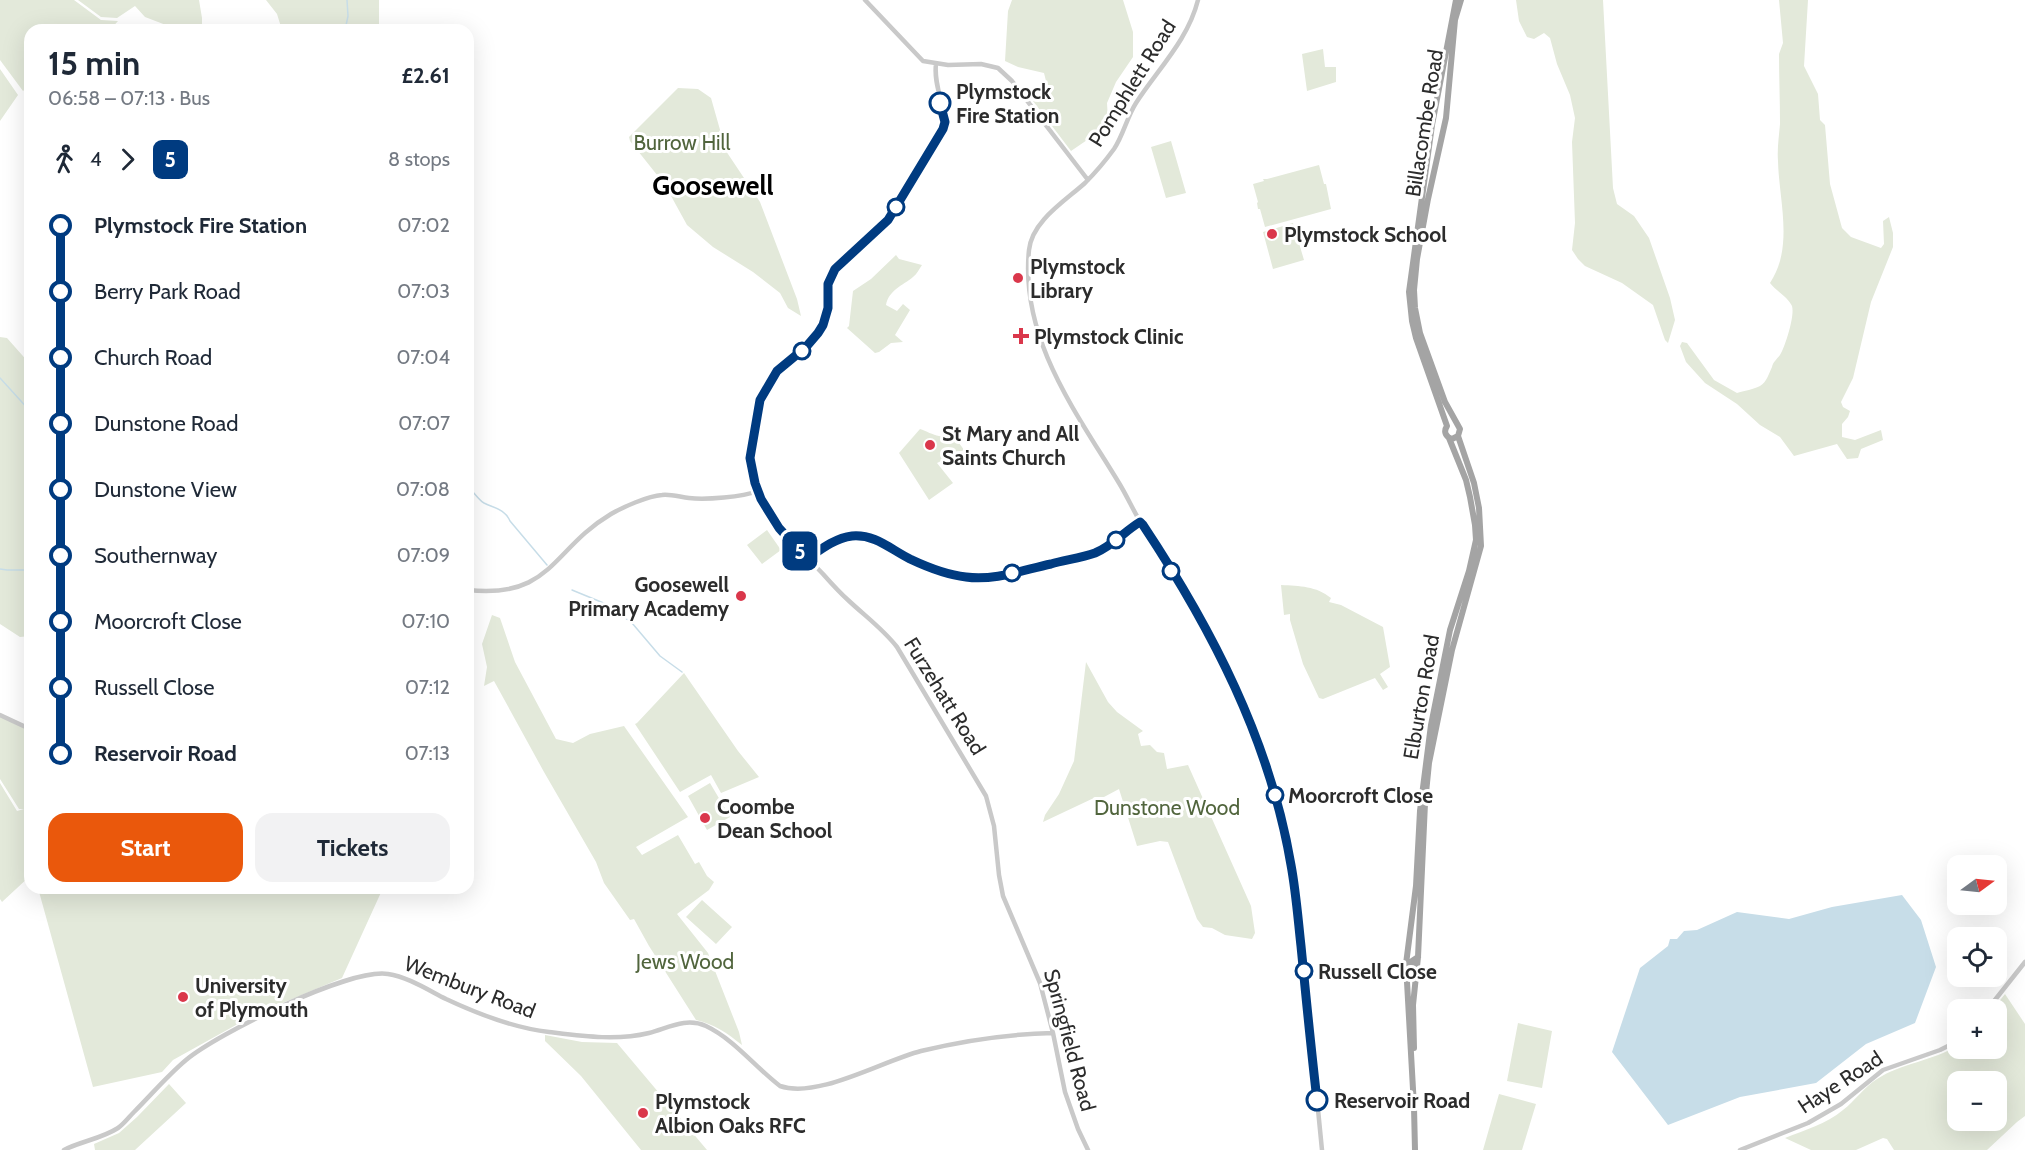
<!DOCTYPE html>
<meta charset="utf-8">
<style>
body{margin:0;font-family:Cabin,sans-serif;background:#f2f2f3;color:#1f2937;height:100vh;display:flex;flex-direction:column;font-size:22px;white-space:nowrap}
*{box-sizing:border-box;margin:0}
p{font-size:20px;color:#747a83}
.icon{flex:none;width:33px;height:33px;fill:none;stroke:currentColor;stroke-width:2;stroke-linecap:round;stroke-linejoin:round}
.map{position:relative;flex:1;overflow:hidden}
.drawer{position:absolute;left:24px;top:24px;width:450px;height:870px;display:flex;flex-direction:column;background:#fff;border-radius:18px;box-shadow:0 6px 24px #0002}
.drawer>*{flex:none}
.badge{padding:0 12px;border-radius:9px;font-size:21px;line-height:39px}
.needle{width:39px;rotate:75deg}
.fabs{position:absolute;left:1947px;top:855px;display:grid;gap:12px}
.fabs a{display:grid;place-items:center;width:60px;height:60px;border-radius:12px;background:#fff;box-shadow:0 6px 24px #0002;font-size:30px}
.map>.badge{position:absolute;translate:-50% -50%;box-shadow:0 0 0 3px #fff}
.legs{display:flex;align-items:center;gap:9px;height:66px;padding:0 24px;font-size:20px}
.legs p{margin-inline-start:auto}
.head{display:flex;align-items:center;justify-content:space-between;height:102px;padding:0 24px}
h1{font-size:33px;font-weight:700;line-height:45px}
.button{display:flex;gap:12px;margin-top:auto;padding:12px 24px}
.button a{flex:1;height:69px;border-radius:18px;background:#ea580c;color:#fff;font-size:24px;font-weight:700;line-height:69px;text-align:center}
.button a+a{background:#f2f2f3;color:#1f2937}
ul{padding:0 24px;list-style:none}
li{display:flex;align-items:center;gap:21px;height:66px;font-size:22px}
li i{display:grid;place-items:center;width:9px;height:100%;margin:0 8px;background:currentColor}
li i::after{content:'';width:15px;height:15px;margin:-8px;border:4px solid;border-radius:50%;background:#fff}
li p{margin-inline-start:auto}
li:first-child i{background:linear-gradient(#0000 50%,currentColor 0)}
li:last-child i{background:linear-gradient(currentColor 50%,#0000 0)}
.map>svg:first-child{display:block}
.green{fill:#e3e9da;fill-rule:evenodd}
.water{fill:#c7dde8}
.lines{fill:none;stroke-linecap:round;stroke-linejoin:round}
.stream{stroke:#c7dde8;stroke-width:1.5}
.tertiary{stroke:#c9c9c9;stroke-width:4.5}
.primary{stroke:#a4a4a4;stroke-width:6}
.line-1-casing{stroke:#fff;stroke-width:14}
.line-1{stroke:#003b80;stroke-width:9}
.stop-1-dot{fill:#fff;stroke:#003b80;stroke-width:3}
.poi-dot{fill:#da374b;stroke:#fff;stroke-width:2}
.labels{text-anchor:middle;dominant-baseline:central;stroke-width:6;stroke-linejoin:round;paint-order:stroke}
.street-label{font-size:21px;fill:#2c2c2c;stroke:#fff}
.stop-label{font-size:21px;font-weight:bold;fill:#2c2c2c;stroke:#fff;text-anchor:start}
.park-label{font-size:21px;fill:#51653d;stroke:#fff}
.poi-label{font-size:21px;font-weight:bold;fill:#2c2c2c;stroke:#fff;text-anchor:start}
.district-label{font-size:27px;font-weight:bold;fill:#000;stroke:#fff}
</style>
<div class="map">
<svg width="2025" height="1150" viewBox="0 0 2025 1150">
<rect width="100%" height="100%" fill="#fff"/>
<path class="green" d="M0 0H74L101 20 118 21 110 30H30V85L23 91 0 60Z
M78 0H199L202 18V30H179L145 17 135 6 117 18 101 17Z
M266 0H379V30H282L277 14Z
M1012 0H1123L1133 32V57L1116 82 1107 103 1108 120 1090 138 1071 151 1033 101 1048 89 1044 73 1018 67 1005 61 1008 11Z
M1516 0H1603L1613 188 1617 204 1634 216 1649 238 1670 298 1675 320 1668 343 1665 340 1653 305 1622 283 1585 266 1578 259 1572 250 1575 223 1572 142 1575 118 1570 95 1557 64 1550 38 1544 33 1534 39 1527 37 1519 21Z
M1779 0H1808L1804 66 1818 94 1820 120 1825 125 1830 184 1842 228 1851 237 1881 248 1884 244 1883 221 1889 217 1893 233V247L1871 302 1853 378 1841 402 1843 407 1850 411 1848 417 1842 424V437L1855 440 1881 430 1883 440 1861 449 1858 458 1847 459 1837 444 1794 456 1780 437 1760 425 1737 404 1705 383 1686 362 1680 346 1682 342 1687 343 1714 380 1737 393C1743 391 1755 389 1760 386 1767 382 1769 373 1772 367 1773 362 1777 359 1780 355 1785 347 1795 316 1792 306 1788 297 1776 291 1770 283 1794 247 1779 201 1778 161 1777 149 1779 136 1780 124 1780 101 1779 77 1779 54L1783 43Z
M1323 49 1325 67H1336V82L1307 91 1302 54Z
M0 69 18 95 0 121Z
M678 88 698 89 711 98 726 151 760 202 797 299 801 316 788 308 780 293 753 272 713 247 687 225 665 185 630 141 629 137Z
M1171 141 1186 193 1166 198 1151 147Z
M1319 165 1324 184H1326L1331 209 1265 227 1260 209H1258L1257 203 1258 202 1253 184 1264 181 1263 179H1267Z
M1293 223 1304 260 1273 269 1263 232Z
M896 255 899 259 922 265C919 269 917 274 913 277 902 286 889 290 886 305L897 311 903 304 910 310 895 335 903 342 891 343 879 352 875 353 847 328 849 326 853 291 871 279Z
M0 337 7 338 30 364V636L20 637 0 624Z
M920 429C926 431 933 435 939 436 953 439 955 436 964 450L937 463 953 483 929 500 899 453Z
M767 530 781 550 762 564 747 545Z
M1281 585C1300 586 1316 586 1331 598L1329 602 1341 605 1383 627 1390 667 1380 674 1388 687 1383 690 1375 678 1323 699 1319 698 1303 664 1290 620V614L1284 615Z
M492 615 500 618 515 662 556 739 573 743 590 734 624 726 688 817 636 847 642 855 678 835 695 864 699 862 707 876 714 882 709 890 677 914 708 953 739 1032 742 1045C727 1033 714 1024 696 1020L649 946 634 919 630 920 604 883 596 862 544 772 494 681 484 686 487 667 482 644Z
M1086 662 1108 702 1117 712 1143 731 1138 734 1141 746 1150 745 1157 752 1164 753 1167 769 1188 765 1251 906 1255 933 1252 939 1225 935 1212 928 1203 927 1197 919 1168 842 1160 841 1137 846 1119 789 1104 797H1096L1043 822 1045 815 1059 794 1074 761Z
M684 673 738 751 759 777 721 793 711 775 680 792 635 724 637 723Z
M0 714 30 730V876L2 902 0 899V783L17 811 24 809H19L0 779Z
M710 783 730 817 707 830 688 796Z
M38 888H383L342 978 254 1015 173 1060 162 1072 93 1087Z
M702 900 732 927 716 944 686 917Z
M2005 994 2025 1024V1116L2017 1122 1987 1150H1894L1887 1139 1883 1138 1856 1150H1811L1785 1138C1805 1130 1826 1124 1843 1110 1855 1101 1864 1087 1877 1079 1902 1063 1932 1061 1957 1046L1958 1048H1996V1010L1993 1009ZM1958 1082H1996V1120H1958Z
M1518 1023 1552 1031 1542 1088 1507 1081Z
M545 1035 582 1042 617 1043 707 1150H641L581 1076 545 1041Z
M169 1084 186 1103 135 1150H95L94 1144 119 1133 137 1117Z
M1499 1094 1536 1104 1522 1150H1483Z"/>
<path class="water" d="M1902 895 1921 920 1936 967 1915 1023 1866 1044 1816 1083 1740 1097 1668 1125 1612 1052 1640 968 1668 946 1670 939H1677L1684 931 1697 930 1737 912 1789 919 1832 907Z"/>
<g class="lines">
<path class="stream" d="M345 30 348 16 347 0
M0 378 30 411
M472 491C476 495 479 500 484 503 494 508 505 509 510 521L547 565
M0 569 7 570H28L30 568
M572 590 606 604 632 623 660 656 682 672"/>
<path class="tertiary" d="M865 0 923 61 948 65 981 64 998 68 1012 81 1088 180
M1198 0C1188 40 1158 69 1136 103 1127 117 1123 136 1114 149 1106 160 1095 173 1085 183 1065 201 1032 221 1029 250 1020 339 1076 412 1119 483 1127 496 1133 510 1141 523 1183 592 1227 659 1256 735 1285 813 1294 885 1303 966 1310 1027 1316 1089 1322 1150
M936 64C933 88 948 109 943 129 927 158 907 198 886 222 870 240 846 252 833 271 822 287 832 311 819 332 808 349 789 357 776 372 751 401 743 463 760 497 774 527 800 550 823 574 831 583 839 592 848 600 865 616 883 629 897 647L986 796 994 826 999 875 1003 896 1040 983 1053 1033 1065 1092 1078 1129 1088 1150
M468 590C552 599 552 549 611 514 623 507 648 496 662 495 671 494 680 497 689 498 706 500 742 497 758 491
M0 715 30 729
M1987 1010 2025 962
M64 1150C81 1141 101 1139 118 1128 124 1124 129 1117 134 1112 151 1095 167 1076 186 1060 217 1034 349 968 388 974 408 977 428 990 446 999 478 1014 514 1028 549 1032 582 1036 616 1041 649 1033 668 1028 686 1017 706 1026 735 1040 755 1067 780 1086 818 1099 882 1061 921 1051 962 1041 1011 1034 1053 1033
M1740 1150 1808 1123 1841 1104 1883 1070 1940 1050 1958 1041"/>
<path class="primary" d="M1456 0 1432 125 1409 292 1412 321 1416 338 1447 426C1443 432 1446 437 1452 439L1458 436 1460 429 1445 402 1420 333 1415 308 1414 290 1417 259 1428 199 1446 118 1455 20 1461 0
M1409 976 1412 961 1418 957
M1414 1048 1413 1005 1418 957 1425 803 1429 763 1452 650 1481 546 1479 508 1474 483 1458 436
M1415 1150 1414 1107 1406 964 1416 886 1420 811 1431 725 1450 630 1469 571 1476 540 1475 525 1470 497 1466 480 1449 438"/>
</g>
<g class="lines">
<g class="line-1-casing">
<path id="line-1" d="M940 103 945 122 943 129 888 220 835 269 828 284V308L823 325 818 333 806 347 777 371 760 400 750 458 755 483 761 499 779 528 807 559C820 550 835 538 852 536 875 534 890 549 910 559 927 567 947 575 966 577 994 581 1023 570 1051 564 1065 560 1081 558 1095 553 1112 546 1125 531 1140 522L1143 525C1212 629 1270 741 1291 865 1296 892 1298 919 1301 946 1306 997 1311 1049 1317 1100"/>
</g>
<use href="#line-1" class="line-1"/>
</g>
<g class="stop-1-dot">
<circle cx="940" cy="103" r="10"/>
<circle cx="896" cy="207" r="8"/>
<circle cx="802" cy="351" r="8"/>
<circle cx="1116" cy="540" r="8"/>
<circle cx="1171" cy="571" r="8"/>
<circle cx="1012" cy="573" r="8"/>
<circle cx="1275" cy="795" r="8"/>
<circle cx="1304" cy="971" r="8"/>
<circle cx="1317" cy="1100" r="10"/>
</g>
<g class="poi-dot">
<circle cx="1272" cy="234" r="6"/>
<circle cx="1018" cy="278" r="6"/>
<path d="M1018 327h6v6h6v6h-6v6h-6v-6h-6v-6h6z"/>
<circle cx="930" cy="445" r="6"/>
<circle cx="741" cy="596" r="6"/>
<circle cx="705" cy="818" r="6"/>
<circle cx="183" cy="997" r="6"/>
<circle cx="643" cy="1113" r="6"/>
</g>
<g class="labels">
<g class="street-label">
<text transform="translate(1132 83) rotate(-58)">Pomphlett Road</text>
<text transform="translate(1424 123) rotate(-81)">Billacombe Road</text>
<text transform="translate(945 696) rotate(58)">Furzehatt Road</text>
<text transform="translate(1421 697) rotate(-80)">Elburton Road</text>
<text transform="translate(470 987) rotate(21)">Wembury Road</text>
<text transform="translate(1070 1040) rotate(75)">Springfield Road</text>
<text transform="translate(1840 1082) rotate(-33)">Haye Road</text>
</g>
<g class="stop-label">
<text x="956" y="91">Plymstock<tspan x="956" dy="24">Fire Station</tspan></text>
<text x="1288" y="795">Moorcroft Close</text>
<text x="1318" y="971">Russell Close</text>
<text x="1334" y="1100">Reservoir Road</text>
</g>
<g class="park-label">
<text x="682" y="142">Burrow Hill</text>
<text x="1167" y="807">Dunstone Wood</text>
<text x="685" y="961">Jews Wood</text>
</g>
<g class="poi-label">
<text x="1284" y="234">Plymstock School</text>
<text x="1030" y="266">Plymstock<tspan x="1030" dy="24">Library</tspan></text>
<text x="1034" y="336">Plymstock Clinic</text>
<text x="942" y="433">St Mary and All<tspan x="942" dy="24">Saints Church</tspan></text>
<text x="729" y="584" text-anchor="end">Goosewell<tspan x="729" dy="24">Primary Academy</tspan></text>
<text x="717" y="806">Coombe<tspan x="717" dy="24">Dean School</tspan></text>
<text x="195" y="985">University<tspan x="195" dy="24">of Plymouth</tspan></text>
<text x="655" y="1101">Plymstock<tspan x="655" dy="24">Albion Oaks RFC</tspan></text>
</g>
<g class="district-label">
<text x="713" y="185">Goosewell</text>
</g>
</g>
</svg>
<div class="fabs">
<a><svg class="needle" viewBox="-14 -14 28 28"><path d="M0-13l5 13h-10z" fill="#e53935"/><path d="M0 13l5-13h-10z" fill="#747a83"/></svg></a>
<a><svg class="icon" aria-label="locate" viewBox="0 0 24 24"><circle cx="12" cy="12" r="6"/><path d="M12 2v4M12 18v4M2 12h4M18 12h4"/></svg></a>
<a>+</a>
<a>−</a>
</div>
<b class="badge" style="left:800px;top:551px;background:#003b80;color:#fff">5</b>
<section class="drawer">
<div class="head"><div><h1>15 min</h1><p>06:58 – 07:13 · Bus</p></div><b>£2.61</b></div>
<div class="legs"><svg class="icon" aria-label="walk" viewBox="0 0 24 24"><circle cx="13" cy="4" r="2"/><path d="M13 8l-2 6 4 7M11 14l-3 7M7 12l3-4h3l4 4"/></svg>4<svg class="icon" aria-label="forward" viewBox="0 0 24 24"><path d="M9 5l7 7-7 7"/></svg><b class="badge" style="background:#003b80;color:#fff">5</b><p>8 stops</p></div>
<ul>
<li><i style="color:#003b80"></i><b>Plymstock Fire Station</b><p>07:02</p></li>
<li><i style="color:#003b80"></i><span>Berry Park Road</span><p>07:03</p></li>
<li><i style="color:#003b80"></i><span>Church Road</span><p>07:04</p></li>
<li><i style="color:#003b80"></i><span>Dunstone Road</span><p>07:07</p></li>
<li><i style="color:#003b80"></i><span>Dunstone View</span><p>07:08</p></li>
<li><i style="color:#003b80"></i><span>Southernway</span><p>07:09</p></li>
<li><i style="color:#003b80"></i><span>Moorcroft Close</span><p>07:10</p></li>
<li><i style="color:#003b80"></i><span>Russell Close</span><p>07:12</p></li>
<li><i style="color:#003b80"></i><b>Reservoir Road</b><p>07:13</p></li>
</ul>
<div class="button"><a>Start</a><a>Tickets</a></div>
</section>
</div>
